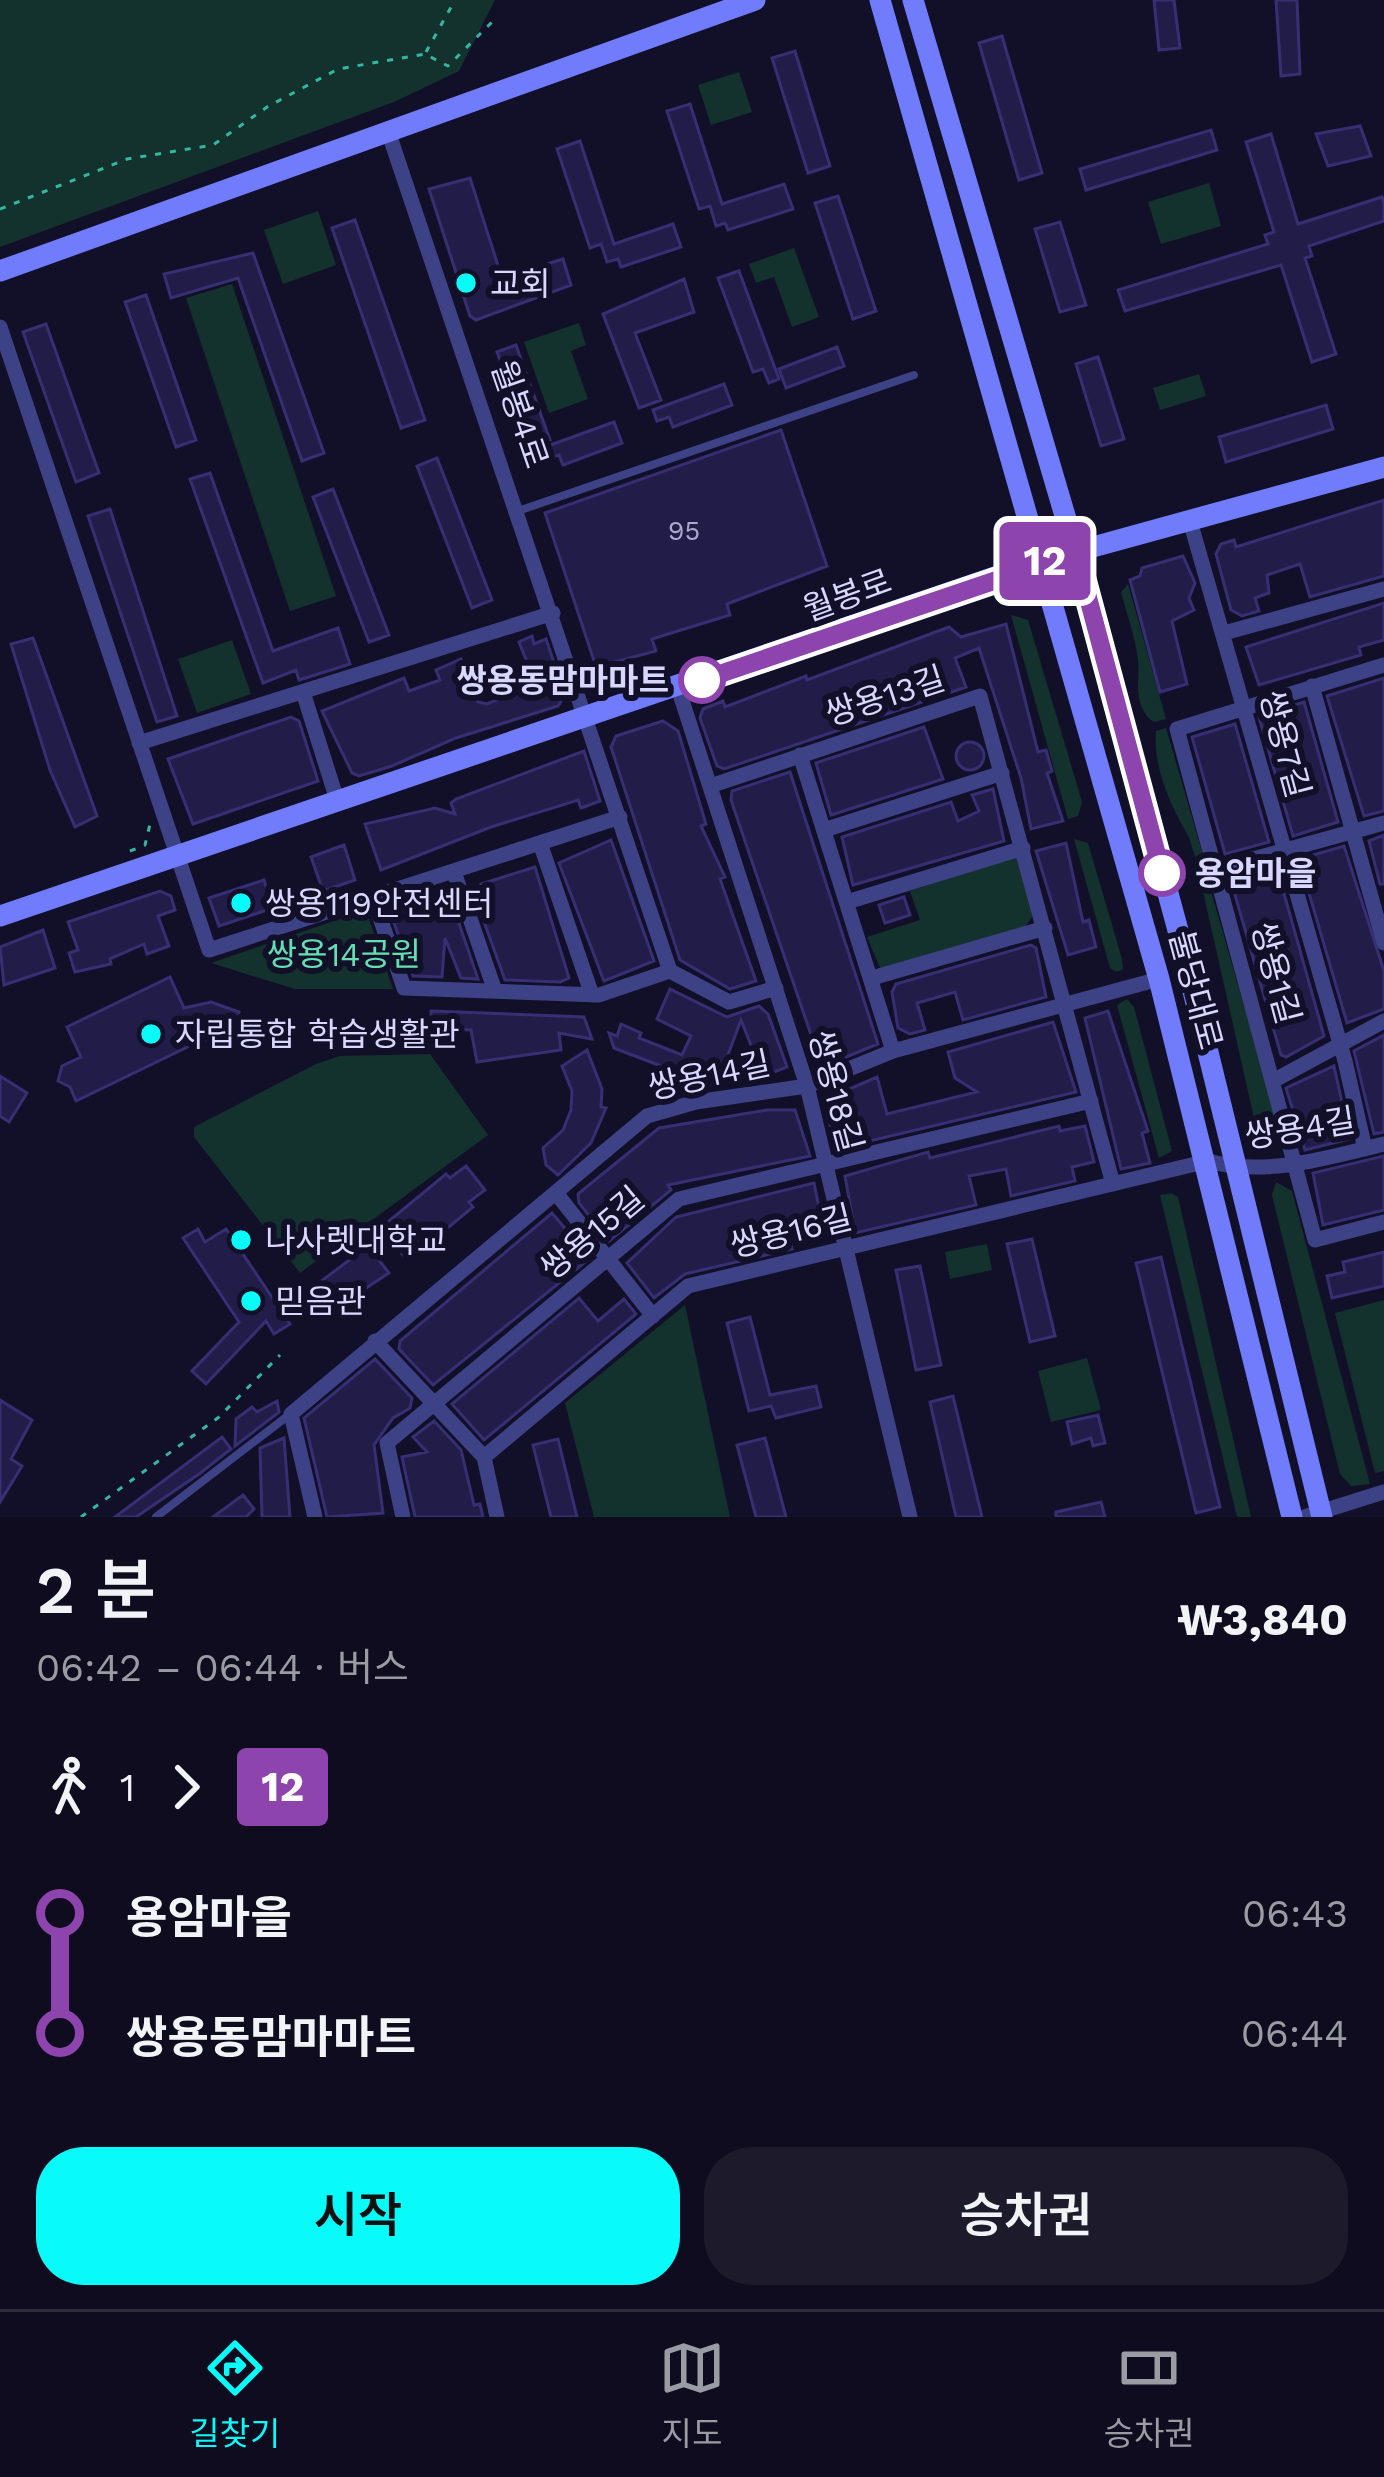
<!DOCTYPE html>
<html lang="ko">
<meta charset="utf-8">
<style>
body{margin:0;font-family:"Work Sans","Noto Sans KR",sans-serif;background:#1c1a2b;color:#f1f3f6;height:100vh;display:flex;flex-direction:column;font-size:45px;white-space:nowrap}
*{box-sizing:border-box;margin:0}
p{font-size:39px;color:#9b9ba4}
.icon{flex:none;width:66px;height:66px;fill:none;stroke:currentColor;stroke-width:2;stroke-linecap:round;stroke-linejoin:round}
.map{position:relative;height:1517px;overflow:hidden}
.panel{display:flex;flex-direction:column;background:#0e0c1e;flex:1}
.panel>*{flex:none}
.badge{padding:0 24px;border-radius:9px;font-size:42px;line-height:78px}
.map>.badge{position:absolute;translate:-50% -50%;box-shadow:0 0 0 6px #fff}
.legs{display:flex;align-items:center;gap:18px;height:132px;padding:0 36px;font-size:39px}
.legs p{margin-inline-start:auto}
.summary{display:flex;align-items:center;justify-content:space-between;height:204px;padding:0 36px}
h1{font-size:66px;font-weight:600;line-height:90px}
.primary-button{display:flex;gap:24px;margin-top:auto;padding:24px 36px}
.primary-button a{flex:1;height:138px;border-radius:48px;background:#08faf9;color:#111;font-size:48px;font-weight:600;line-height:138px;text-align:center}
.primary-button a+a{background:#1c1a2b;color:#f1f3f6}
ul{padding:0 36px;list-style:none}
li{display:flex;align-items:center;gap:42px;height:120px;font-size:45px}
li i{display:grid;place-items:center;width:18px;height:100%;margin:0 15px;background:currentColor}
li i::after{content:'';width:30px;height:30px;margin:-15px;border:9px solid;border-radius:50%;background:#0e0c1e}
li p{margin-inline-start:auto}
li:first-child i{background:linear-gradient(#0000 50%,currentColor 0)}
li:last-child i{background:linear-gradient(currentColor 50%,#0000 0)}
.menu{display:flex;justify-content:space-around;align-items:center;height:168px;border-top:3px solid #2e2c3c;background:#0e0c1e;font-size:33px;color:#9b9ba4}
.menu a{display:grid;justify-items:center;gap:6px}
.menu .selected{color:#08faf9}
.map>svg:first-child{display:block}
.green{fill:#13322d}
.building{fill:#211d48;stroke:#362f74;stroke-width:3}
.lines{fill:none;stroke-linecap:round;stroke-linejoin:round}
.path{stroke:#32b8a2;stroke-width:3;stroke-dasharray:6 9;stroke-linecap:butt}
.lane{stroke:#3d4186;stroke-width:8}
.street{stroke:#3d4186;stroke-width:15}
.secondary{stroke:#717cfc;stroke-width:21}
.line-1-casing{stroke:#fff;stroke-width:27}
.line-1{stroke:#8e44ad;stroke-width:18}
.poi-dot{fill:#08faf9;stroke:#121028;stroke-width:4.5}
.stop-1-dot{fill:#fff;stroke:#8e44ad;stroke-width:6}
.labels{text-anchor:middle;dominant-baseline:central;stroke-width:12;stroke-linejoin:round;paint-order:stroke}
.number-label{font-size:27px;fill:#aaa9d0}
.poi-label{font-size:33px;fill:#d8d8fe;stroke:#121028;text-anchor:start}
.street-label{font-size:33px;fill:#d8d8fe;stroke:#121028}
.stop-label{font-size:33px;font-weight:bold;fill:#d8d8fe;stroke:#121028;text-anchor:end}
.park-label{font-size:33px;fill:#64deb3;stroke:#121028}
</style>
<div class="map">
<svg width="1384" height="1517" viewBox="0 0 1384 1517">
<rect width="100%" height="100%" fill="#121028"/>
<path class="green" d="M0 0H495L459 71 394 102 0 247Z
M739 72 752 112 711 125 698 85Z
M1209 183 1221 226 1161 244 1148 202Z
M318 211 336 265 283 284 264 230Z
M794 248 819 317 792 327 774 277 756 283 749 264Z
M232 284 336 596 290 611 186 298Z
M579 323 586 345 571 351 588 399 549 413 524 342Z
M1199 374 1206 396 1160 410 1153 388Z
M1128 584 1166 719 1154 722C1132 707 1140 681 1138 659 1135 637 1127 614 1121 592Z
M1011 615 1028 620 1082 802 1078 816 1068 819Z
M232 640 251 694 197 713 178 659Z
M1166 728 1203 855 1201 867C1192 856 1193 843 1186 832 1170 804 1153 767 1156 731Z
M1074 839 1088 843 1122 959 1123 969 1116 972 1110 968Z
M1012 858H1019L1036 911 1025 927 880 968 867 937 920 920 910 891Z
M1206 874 1280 1131 1265 1146 1259 1140 1202 887Z
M366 910 393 989H295L211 963Z
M1127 999 1134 1007 1172 1151 1159 1158 1117 1005Z
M430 1054 488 1135 300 1273 194 1137V1127L316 1064 340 1056Z
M1276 1182 1292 1191 1370 1484 1351 1486 1340 1474 1272 1195Z
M1171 1193 1178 1197 1251 1517H1237L1160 1195Z
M987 1244 992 1270 950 1279 945 1252Z
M1384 1300V1471L1375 1473 1335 1313Z
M685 1305 730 1517H594L565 1403Z
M1087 1358 1101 1410 1051 1422 1038 1371Z"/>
<path class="building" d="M1154 0H1174L1180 48 1159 50Z
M1276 0H1297L1300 74 1281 76Z
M1002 36 1042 173 1019 180 979 43Z
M795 51 830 166 808 173 772 58Z
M690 104 722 204 784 184 793 209 728 230 725 223 716 226 710 206 699 209 667 111Z
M1360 126 1371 156 1328 166 1316 134Z
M1211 130 1217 150 1086 190 1080 169Z
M1271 134 1298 224 1382 197 1384 203V221L1309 246 1312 256 1305 258 1336 354 1312 362 1281 265 1125 311 1118 290 1268 244 1265 235 1274 232 1246 142Z
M580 141 614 244 673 224 681 247 621 267 618 259 607 262 601 244 590 248 557 149Z
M470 178 502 278 563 259 571 285 476 320 470 316 429 189Z
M838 196 876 311 853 319 815 203Z
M355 220 425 420 401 428 332 228Z
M1060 222 1086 305 1060 312 1035 229Z
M253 253 324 453 302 461 238 278 171 298 164 274Z
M739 271 779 379 769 383 763 369 753 372 718 278Z
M684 279 694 312 635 333 661 400 639 408 603 314Z
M146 295 196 440 176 447 125 302Z
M46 324 99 473 76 482 23 332Z
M516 345 550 440 531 446 497 352Z
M837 347 844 366 786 388 779 369Z
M1098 357 1124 439 1101 446 1076 364Z
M724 384 732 405 673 427 669 417 657 421 653 410Z
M1326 405 1333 429 1226 462 1219 437Z
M614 422 622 443 563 465 559 455 549 458 545 447Z
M781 430 827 566 727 604 730 615 652 639 656 651 596 667 545 513Z
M437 458 492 600 472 608 417 466Z
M210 473 273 651 338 628 350 664 299 680 296 670 263 683 190 479Z
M333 489 389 635 369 642 313 497Z
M1384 500V576L1310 597 1300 564 1267 575 1269 593 1255 598 1259 611 1242 616 1231 610 1216 554 1221 544 1234 540 1236 547Z
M110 509 177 716 157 722 88 516Z
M1183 556 1195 583 1189 598 1194 610 1172 621 1187 684 1160 692 1130 580 1140 576 1142 568Z
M1384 603V640L1359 647 1361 655 1259 685 1246 647Z
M1006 624 1038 752 1046 750 1052 771 1047 773 1063 821 1031 829 1021 778 979 648 955 658 966 687 724 769 717 766 700 718 703 709 723 701 725 707 806 676 807 680 949 627 961 637Z
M532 636 534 644 546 639 565 695 558 706 456 738 392 766 359 776 352 773 322 711 404 678 409 691 440 680 436 670 461 659 478 702 487 704 514 693 510 682 523 677 519 667 527 662 519 642Z
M33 638 97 816 75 827 50 770 11 644Z
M1384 678V811L1364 816 1327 696Z
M1304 702 1338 822 1293 836 1259 717Z
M291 717 299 721 318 781 193 824 168 759Z
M663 721 678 731 706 824 701 826 725 877 720 879 756 981 730 989 680 960 611 747 616 736Z
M1235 724 1269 842 1225 854 1192 737Z
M924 727 943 779 831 815 816 763Z
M956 756a14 14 0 1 1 28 0a14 14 0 1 1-28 0Z
M584 751 600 801 581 808 578 800 491 827 381 870 365 824 435 808 455 814 451 803 456 799Z
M790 772 878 1044 822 1067 731 800 732 791Z
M993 789 1004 841 853 885 842 837 951 802 958 821 979 811 972 795Z
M1384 835V884H1380L1369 841Z
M611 840 654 961 604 981 559 863Z
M1066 843 1083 922 1089 920 1096 947 1068 955 1036 851Z
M344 845 355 880 323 891 311 857Z
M1344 846 1384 971V1009L1347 1023 1299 859Z
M1276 865 1324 1036 1286 1057 1281 1055 1231 881Z
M535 867 569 978 560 982 505 980 474 894 481 884Z
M264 880 273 908 219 926 209 898Z
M160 891 171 896 175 910 158 916 169 946 147 954 144 944 110 959 111 964 75 972 69 953 78 950 68 922Z
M444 895 450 897 478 979 461 978 445 938 442 977 413 976 393 920 397 910Z
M904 897 910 915 885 923 879 905Z
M43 930 55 968 4 985 0 947Z
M1031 945 1036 948 1046 997 963 1020 955 992 917 1003 925 1030 910 1034 898 1028 892 992 896 984Z
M170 977 184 1008 211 1002 239 1012 228 1049 202 1040 76 1101 70 1087 58 1081 62 1066 81 1057 67 1027Z
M670 989 727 1017 759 1006 768 1014 787 1067 772 1073 760 1068 741 1020 716 1087 614 1048 609 1033 617 1036 621 1024 641 1033 639 1038 682 1055 691 1036 657 1019Z
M431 1011 584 1017 592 1039 559 1033 561 1050 477 1062 471 1030 431 1028Z
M1108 1011 1148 1131 1142 1133 1150 1163 1121 1169 1085 1018Z
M1053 1022 1076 1092 836 1149 826 1108 833 1096 877 1077 887 1114 977 1092 955 1078 948 1052Z
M1384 1035V1132L1374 1134 1354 1051Z
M587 1050 602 1089 601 1107 606 1108 591 1143 558 1175 546 1165 543 1148 563 1130 571 1110 572 1091 562 1066Z
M1334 1066 1350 1139 1305 1150 1286 1088Z
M0 1076 27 1093 9 1122 0 1116Z
M767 1110H795L810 1156 668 1185 671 1190 609 1241 579 1203 578 1194 659 1128Z
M1059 1126 1060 1131 1085 1126 1094 1162 1072 1167 1075 1181 1011 1196 1006 1169 969 1176 976 1205 855 1233 845 1176 928 1152 930 1158Z
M1384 1156V1210L1323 1225 1313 1173Z
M466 1166 485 1190 469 1202 473 1207 416 1254 410 1247 403 1255 383 1231 389 1221 446 1174 450 1178Z
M814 1183 824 1232 790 1240 792 1249 685 1274 654 1298 627 1263 676 1217Z
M552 1213 590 1258 433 1385 399 1349 400 1341Z
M198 1229 205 1242 226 1229 290 1324 274 1334 266 1321 206 1384 192 1371 239 1322 183 1238Z
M1032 1239 1055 1336 1030 1342 1007 1244Z
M368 1246 389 1273 322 1317 308 1291Z
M1384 1252V1286L1332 1298 1327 1276 1345 1272 1343 1262Z
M1161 1257 1220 1507 1196 1513 1136 1263Z
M920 1266 941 1365 916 1370 896 1270Z
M579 1298 598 1321 624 1299 636 1314 484 1440 452 1404Z
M750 1317 770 1395 816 1386 821 1407 776 1418 771 1406 749 1411 727 1323Z
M375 1359 412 1398 410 1408 393 1418 374 1445 383 1513 327 1517 304 1418Z
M953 1396 982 1517H956L930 1402Z
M0 1400 32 1420 11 1459 22 1466 0 1502Z
M277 1401 279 1412 235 1446 236 1419 252 1407 257 1412Z
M1098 1415 1105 1443 1093 1446 1091 1438 1072 1444 1067 1422Z
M434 1421 461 1450 474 1505 480 1504 483 1517H415L402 1457 427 1452 413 1437Z
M222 1437 231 1449 199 1474 136 1517H115Z
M284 1438 290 1517H262L260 1448Z
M765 1438 786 1517H756L737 1445Z
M558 1439 577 1517H551L533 1445Z
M243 1495 254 1509 246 1517H213Z
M1101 1502 1105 1517H1056V1512Z"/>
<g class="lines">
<path class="path" d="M426 52 455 0
M0 209 127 159 213 145 267 107 338 69 425 54 448 66 493 21
M130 851 145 845 150 824
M81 1517 219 1417 280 1355"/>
<path class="lane" d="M518 511 914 375
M156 1517 289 1415"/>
<path class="street" d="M389 134 670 971 729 1002 776 988
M0 327 209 950 620 817
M1190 521 1345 1061 1365 1149
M1224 633 1384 589
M1384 665 1177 729 1315 1240 1384 1222
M1312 686 1384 943
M678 688 807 1086 910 1517
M303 692 337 800
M139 743 553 613
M800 755 893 1051
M710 786 980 696 1113 1184
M824 830 1002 773
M540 843 592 995
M1217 869 1384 823
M454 872 495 991
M373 897 404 988 599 995 670 971
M847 902 1023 848
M872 978 1045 928
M1273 1081 1384 1021
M556 1193 653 1316
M375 1341 484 1457
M315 1517 291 1414 647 1116 696 1102 807 1086 893 1051 1159 979
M403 1517 387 1443 679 1199 1091 1101
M497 1517 484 1457 688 1286 1208 1161C1265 1177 1327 1158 1384 1144
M1304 1517 1384 1492"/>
<path class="secondary" d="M880 0 1159 979 1292 1517
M913 0 1076 553 1179 934 1322 1517
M0 271 755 0
M0 916 1042 561 1384 467"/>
</g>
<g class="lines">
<g class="line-1-casing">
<path id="line-1" d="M702 680 1076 553 1162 873"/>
</g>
<use href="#line-1" class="line-1"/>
</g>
<g class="poi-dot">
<circle cx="466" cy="283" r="12"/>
<circle cx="241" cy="903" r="12"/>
<circle cx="151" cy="1034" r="12"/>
<circle cx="241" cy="1240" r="12"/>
<circle cx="251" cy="1301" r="12"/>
</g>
<g class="stop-1-dot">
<circle cx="702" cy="680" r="21"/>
<circle cx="1162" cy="873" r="21"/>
</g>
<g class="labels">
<g class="number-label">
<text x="684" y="531">95</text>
</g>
<g class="poi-label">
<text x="490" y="283">교회</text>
<text x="265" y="903">쌍용119안전센터</text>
<text x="175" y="1034">자립통합 학습생활관</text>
<text x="265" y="1240">나사렛대학교</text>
<text x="275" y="1301">믿음관</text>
</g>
<g class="street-label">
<text transform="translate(520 414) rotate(71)">월봉4로</text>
<text transform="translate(847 595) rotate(-20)">월봉로</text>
<text transform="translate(885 696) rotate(-18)">쌍용13길</text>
<text transform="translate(1285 744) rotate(75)">쌍용7길</text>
<text transform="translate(1276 973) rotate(75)">쌍용1길</text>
<text transform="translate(1196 990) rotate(75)">불당대로</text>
<text transform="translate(709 1075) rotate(-12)">쌍용14길</text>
<text transform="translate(836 1091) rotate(75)">쌍용18길</text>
<text transform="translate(1300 1128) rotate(-9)">쌍용4길</text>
<text transform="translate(791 1231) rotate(-14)">쌍용16길</text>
<text transform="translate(592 1233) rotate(-40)">쌍용15길</text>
</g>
<g class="stop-label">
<text x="669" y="680">쌍용동맘마마트</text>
<text x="1195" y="873" text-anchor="start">용암마을</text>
</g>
<g class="park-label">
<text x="344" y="954">쌍용14공원</text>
</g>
</g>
</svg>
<b class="badge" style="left:1045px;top:561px;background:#8e44ad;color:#fff">12</b>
</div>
<section class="panel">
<div class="summary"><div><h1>2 분</h1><p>06:42 – 06:44 · 버스</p></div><b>₩3,840</b></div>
<div class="legs"><svg class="icon" aria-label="walk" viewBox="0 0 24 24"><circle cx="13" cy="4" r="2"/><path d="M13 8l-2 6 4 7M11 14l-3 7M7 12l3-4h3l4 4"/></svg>1<svg class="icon" aria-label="forward" viewBox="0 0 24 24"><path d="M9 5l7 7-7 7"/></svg><b class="badge" style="background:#8e44ad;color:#fff">12</b></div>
<ul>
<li><i style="color:#8e44ad"></i><b>용암마을</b><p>06:43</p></li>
<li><i style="color:#8e44ad"></i><b>쌍용동맘마마트</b><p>06:44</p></li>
</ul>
<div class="primary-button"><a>시작</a><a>승차권</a></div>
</section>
<nav class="menu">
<a class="selected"><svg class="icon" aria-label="directions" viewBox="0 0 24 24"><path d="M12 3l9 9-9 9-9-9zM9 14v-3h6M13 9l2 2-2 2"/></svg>길찾기</a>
<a><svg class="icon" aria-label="map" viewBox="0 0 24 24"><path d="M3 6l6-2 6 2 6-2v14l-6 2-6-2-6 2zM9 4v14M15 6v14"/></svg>지도</a>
<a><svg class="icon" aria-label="tickets" viewBox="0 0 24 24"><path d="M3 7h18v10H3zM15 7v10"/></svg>승차권</a>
</nav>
